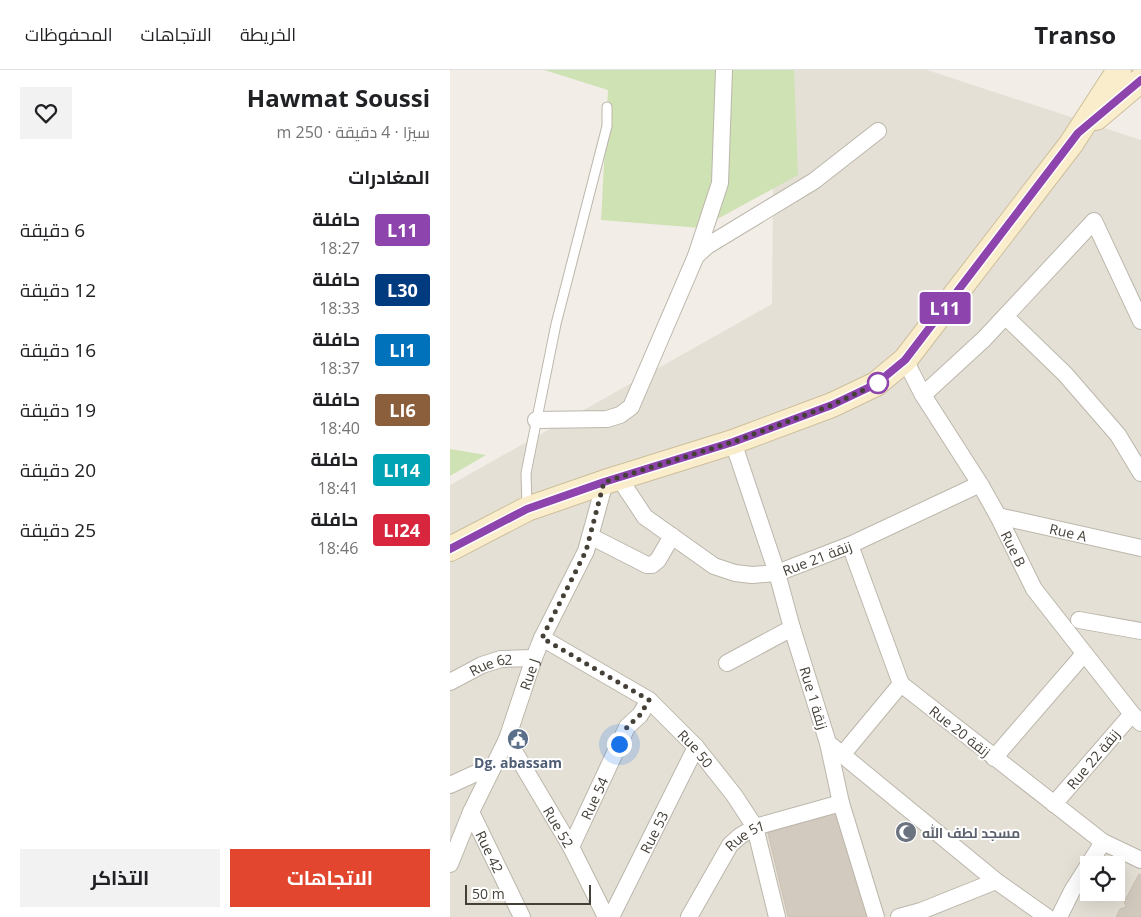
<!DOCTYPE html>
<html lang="ar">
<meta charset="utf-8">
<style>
body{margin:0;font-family:"Open Sans",Cairo,sans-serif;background:#f2f2f2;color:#202124;direction:rtl;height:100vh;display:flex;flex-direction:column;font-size:19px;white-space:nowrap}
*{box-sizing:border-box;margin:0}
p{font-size:16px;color:#757577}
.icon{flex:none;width:28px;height:28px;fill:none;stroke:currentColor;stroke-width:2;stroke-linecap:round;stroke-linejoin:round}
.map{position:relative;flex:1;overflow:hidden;direction:ltr}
.panel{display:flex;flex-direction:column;background:#fff;width:450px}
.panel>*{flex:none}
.badge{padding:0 10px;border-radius:4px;font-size:18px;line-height:32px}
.controls{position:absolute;left:630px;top:786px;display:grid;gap:10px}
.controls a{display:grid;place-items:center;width:45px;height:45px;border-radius:0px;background:#fff;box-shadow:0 5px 20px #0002;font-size:25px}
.scale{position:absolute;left:15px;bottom:12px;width:126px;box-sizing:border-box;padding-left:5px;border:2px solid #443f37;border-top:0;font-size:14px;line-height:18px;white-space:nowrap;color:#443f37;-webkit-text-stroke:4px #fff;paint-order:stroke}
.you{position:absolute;width:25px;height:25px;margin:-12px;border:4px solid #fff;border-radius:50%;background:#1a73e8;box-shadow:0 0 0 8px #1a73e833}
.map>.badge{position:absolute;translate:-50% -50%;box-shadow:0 0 0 2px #fff}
h2{padding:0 20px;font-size:19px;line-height:45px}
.round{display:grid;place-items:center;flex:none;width:52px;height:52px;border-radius:0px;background:#f2f2f2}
.summary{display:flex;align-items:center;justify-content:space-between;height:85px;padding:0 20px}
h1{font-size:24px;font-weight:700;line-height:38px}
.action{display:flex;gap:10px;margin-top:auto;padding:10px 20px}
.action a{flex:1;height:58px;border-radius:0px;background:#e3462e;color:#fff;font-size:20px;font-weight:700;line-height:58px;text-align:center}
.action a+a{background:#f2f2f2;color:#202124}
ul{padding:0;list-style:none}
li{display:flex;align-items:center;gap:15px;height:60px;padding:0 20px}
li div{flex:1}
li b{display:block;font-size:19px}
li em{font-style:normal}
li .badge{min-width:55px;font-weight:700;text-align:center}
header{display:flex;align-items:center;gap:30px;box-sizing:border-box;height:70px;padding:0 25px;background:#fff;border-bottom:1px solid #e0e0e0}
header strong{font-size:24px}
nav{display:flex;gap:28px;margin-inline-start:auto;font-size:18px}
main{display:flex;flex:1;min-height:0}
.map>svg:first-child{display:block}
.residential{fill:#e5e0d6;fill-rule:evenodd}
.green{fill:#cee2b4}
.building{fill:#d2cabe;stroke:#ccc2b2}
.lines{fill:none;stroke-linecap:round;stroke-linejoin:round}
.lane-casing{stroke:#bcb6ab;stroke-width:11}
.street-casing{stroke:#bcb6ab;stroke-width:18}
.secondary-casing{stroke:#cdbf9c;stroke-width:26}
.lane{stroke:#fff;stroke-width:9}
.street{stroke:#fff;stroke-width:16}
.secondary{stroke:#f9edcb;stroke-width:24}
.line-casing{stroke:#fff;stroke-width:11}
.line{stroke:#8e44ad;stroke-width:8}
.walk{stroke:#443f37;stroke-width:5;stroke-dasharray:0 9}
.stop-dot{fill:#fff;stroke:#8e44ad;stroke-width:2.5}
.labels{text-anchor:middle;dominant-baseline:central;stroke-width:4;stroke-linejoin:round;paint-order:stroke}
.street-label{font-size:14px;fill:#443f37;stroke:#fff}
.service-label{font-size:14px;font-weight:bold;fill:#4e5e75;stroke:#fff}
.worship-label{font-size:14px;font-weight:bold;fill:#5b616d;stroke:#fff;text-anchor:start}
</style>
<header>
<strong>Transo</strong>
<nav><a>الخريطة</a><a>الاتجاهات</a><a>المحفوظات</a></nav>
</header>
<main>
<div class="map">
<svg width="691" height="847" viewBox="0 0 691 847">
<rect width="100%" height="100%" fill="#f2eee7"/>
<path class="residential" d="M324 0H477L691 70V847H0V415L322 234ZM639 795H666V822H639Z"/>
<path class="green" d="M94 0H344L348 105 251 158 151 150 158 20Z
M0 379 36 385 0 406Z"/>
<path class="building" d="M389 741 420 847H338L317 759Z
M689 804 691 805V847H666L670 839 676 837 674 832Z"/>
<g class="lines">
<g class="lane-casing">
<path id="lane" d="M77 437 76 403 106 254 157 56V37"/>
</g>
<g class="street-casing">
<g id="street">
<path d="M246 186 270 113 274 0"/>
<path d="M556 247 615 304 668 365 691 403"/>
<path id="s1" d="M455 290 473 325 530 414 548 446 584 519 682 644 691 653"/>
<path d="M473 325 534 269 644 151 691 251"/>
<path d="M86 350 157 349 170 345 181 337 246 186 257 176 364 111 428 61"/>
<path d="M283 372 327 503 342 558 378 673 546 811 597 847"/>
<path d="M169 408 195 447 264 496 285 503 302 505 327 503 400 475 530 414"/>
<path id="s2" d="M548 446 691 478"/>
<path d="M140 466 197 495H202L208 490 222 466"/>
<path d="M400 475 451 614 653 772 691 790"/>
<path d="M629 550 691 561"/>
<path id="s3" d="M92 568 199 630 246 677 284 725 305 757 327 847"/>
<path d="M277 593 342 558"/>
<path id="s4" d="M0 612 32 595 51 589 84 588"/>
<path id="s5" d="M57 669 121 777 156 847"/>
<path d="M378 673 391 733 426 847"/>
<path d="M392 685 451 614"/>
<path d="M544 688 634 584"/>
<path d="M0 715 44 695"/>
<path d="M604 734 682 644"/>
<path id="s6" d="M21 742 72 847"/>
<path id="s7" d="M121 777 177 657 190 645 199 630"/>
<path id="s8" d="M0 794 21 742 57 669 84 588 92 568 136 481 155 412"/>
<path id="s9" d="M161 847 246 677"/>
<path id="s10" d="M239 847 280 775 290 766 305 757 391 733"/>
<path d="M449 847 471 841 546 811"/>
<path d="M609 847 622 821 653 772"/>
</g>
</g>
<g class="secondary-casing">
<path id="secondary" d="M646 48 691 10
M0 479 77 439 155 412 283 372 382 335 426 314 455 290 621 74 669 0"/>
</g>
<use href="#lane" class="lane"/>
<use href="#street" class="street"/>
<use href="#secondary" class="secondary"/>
</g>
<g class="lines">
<g class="line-casing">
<path id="line" d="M0 479 77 439 154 412 283 372 382 335 426 314 455 290 628 63 691 10"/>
</g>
<use href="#line" class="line"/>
<path class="walk" d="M169 674 177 657 190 645 199 630 92 568 136 481 154 412 283 372 382 335 428 313"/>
</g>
<defs>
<g id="civic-disc" transform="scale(1.125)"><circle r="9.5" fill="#5c6f8a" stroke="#fff"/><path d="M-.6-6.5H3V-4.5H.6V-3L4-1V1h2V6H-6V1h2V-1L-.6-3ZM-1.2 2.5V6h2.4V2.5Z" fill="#fff"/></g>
<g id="mosque-disc" transform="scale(1.125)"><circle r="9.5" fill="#6b7280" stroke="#fff"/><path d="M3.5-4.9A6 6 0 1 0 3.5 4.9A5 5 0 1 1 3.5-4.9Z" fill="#fff"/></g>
</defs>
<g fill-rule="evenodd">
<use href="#civic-disc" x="68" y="669"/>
<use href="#mosque-disc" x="456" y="762"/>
</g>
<circle class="stop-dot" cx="428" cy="313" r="10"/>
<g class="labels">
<g class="street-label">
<text stroke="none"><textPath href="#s2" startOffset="72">Rue A</textPath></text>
<text stroke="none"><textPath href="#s1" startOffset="218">Rue B</textPath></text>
<text transform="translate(367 488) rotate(-21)">Rue 21 زنقة</text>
<text stroke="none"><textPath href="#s4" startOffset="45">Rue 62</textPath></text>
<text stroke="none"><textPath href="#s8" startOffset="206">Rue J</textPath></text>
<text transform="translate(364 628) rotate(73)">Rue 1 زنقة</text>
<text transform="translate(510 661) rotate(38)">Rue 20 زنقة</text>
<text stroke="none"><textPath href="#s3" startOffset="191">Rue 50</textPath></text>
<text transform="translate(643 689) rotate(-50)">Rue 22 زنقة</text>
<text stroke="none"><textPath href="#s7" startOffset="54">Rue 54</textPath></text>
<text stroke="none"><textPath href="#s5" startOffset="102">Rue 52</textPath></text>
<text stroke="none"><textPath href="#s9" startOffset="95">Rue 53</textPath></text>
<text stroke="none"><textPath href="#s10" startOffset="101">Rue 51</textPath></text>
<text stroke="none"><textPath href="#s6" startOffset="44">Rue 42</textPath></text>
</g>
<g class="service-label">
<text x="68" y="692">Dg. abassam</text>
</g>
<g class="worship-label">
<text x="472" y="762">مسجد لطف الله</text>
</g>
</g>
</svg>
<div class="controls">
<a><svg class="icon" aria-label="locate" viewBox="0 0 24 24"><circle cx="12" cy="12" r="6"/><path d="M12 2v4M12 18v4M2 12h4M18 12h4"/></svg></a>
</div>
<div class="scale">50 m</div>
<div class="you" style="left:169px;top:674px"></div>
<b class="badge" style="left:495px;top:238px;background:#8e44ad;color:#fff">L11</b>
</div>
<section class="panel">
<div class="summary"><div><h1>Hawmat Soussi</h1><p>سيرًا · 4 دقيقة · 250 m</p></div><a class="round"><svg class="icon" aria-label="heart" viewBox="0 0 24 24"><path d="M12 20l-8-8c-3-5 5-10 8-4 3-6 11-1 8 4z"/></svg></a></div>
<h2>المغادرات</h2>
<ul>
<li><span class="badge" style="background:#8e44ad;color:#fff">L11</span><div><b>حافلة</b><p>18:27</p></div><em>6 دقيقة</em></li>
<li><span class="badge" style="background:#003b80;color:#fff">L30</span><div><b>حافلة</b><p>18:33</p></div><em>12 دقيقة</em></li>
<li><span class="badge" style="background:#0072bc;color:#fff">LI1</span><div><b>حافلة</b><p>18:37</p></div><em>16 دقيقة</em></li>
<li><span class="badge" style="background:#8b5e3c;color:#fff">LI6</span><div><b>حافلة</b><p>18:40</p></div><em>19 دقيقة</em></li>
<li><span class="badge" style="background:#00a3b4;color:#fff">LI14</span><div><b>حافلة</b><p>18:41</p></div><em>20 دقيقة</em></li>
<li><span class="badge" style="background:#d7263d;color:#fff">LI24</span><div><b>حافلة</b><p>18:46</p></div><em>25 دقيقة</em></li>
</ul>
<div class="action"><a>الاتجاهات</a><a>التذاكر</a></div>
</section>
</main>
